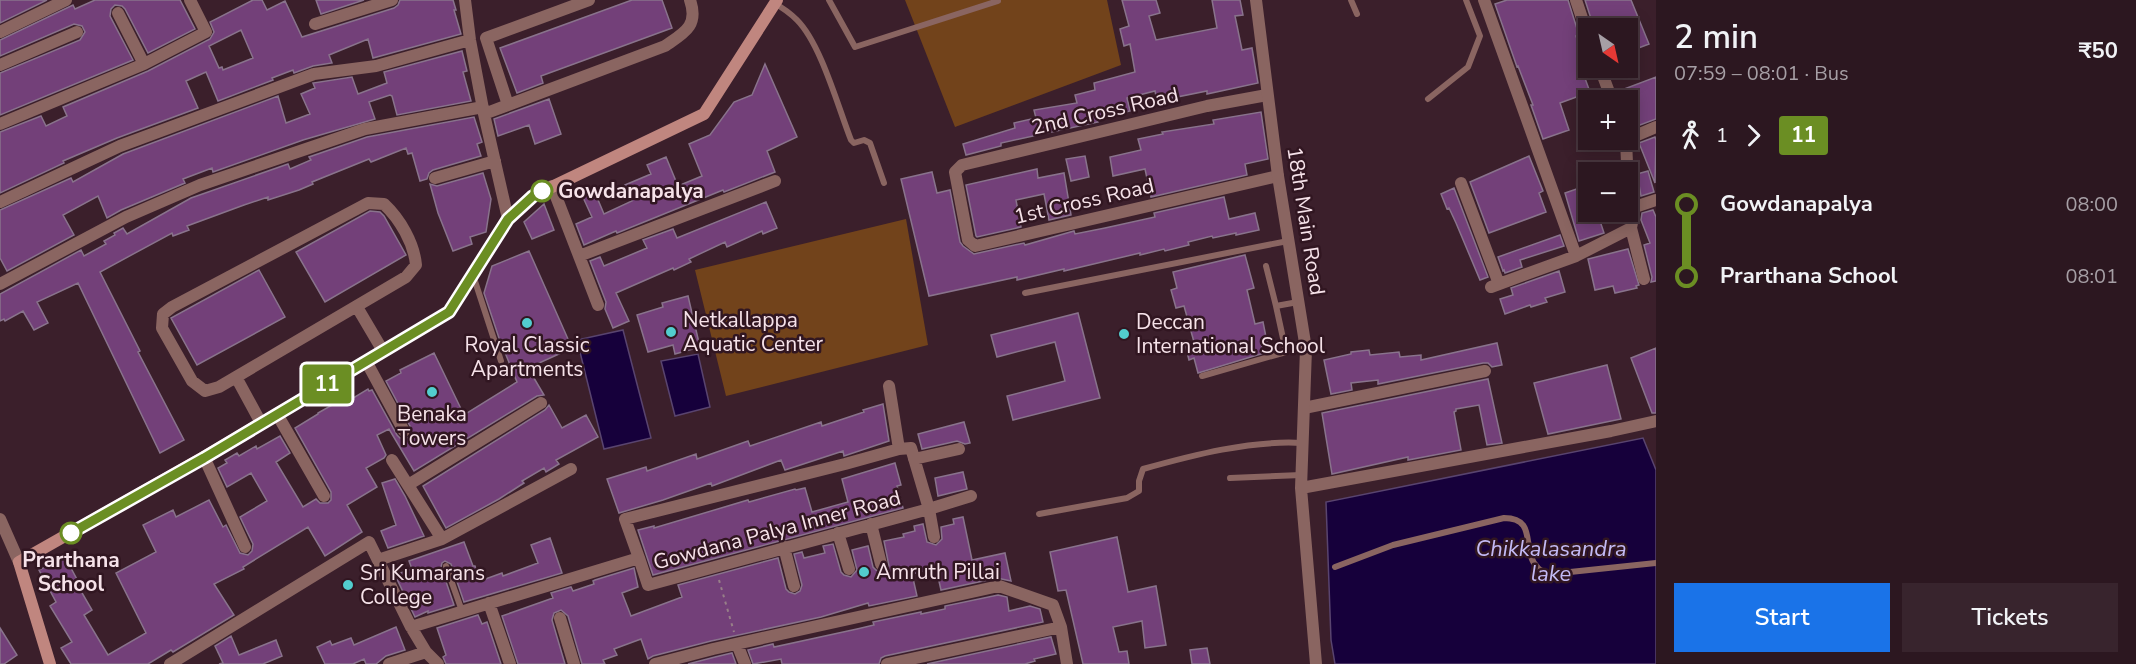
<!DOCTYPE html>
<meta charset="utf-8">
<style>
body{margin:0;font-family:"Nunito Sans",sans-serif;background:#38242d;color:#f1f3f6;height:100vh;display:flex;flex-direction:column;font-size:22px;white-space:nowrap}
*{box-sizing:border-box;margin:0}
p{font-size:20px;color:#a69fa5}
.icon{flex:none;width:33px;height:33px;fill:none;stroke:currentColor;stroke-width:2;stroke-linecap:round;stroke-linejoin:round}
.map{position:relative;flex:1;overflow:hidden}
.side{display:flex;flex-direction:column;background:#2c1720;width:480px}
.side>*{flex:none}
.badge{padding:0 12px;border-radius:4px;font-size:21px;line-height:39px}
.needle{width:39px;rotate:146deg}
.controls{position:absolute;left:1578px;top:18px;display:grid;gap:12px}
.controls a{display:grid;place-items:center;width:60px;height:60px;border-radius:0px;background:#2c1720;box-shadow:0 3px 15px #0003,0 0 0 2px #48363e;font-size:30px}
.map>.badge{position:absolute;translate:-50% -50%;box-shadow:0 0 0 3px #fff}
.legs{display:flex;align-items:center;gap:9px;height:66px;padding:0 18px;font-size:20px}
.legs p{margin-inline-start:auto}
.summary{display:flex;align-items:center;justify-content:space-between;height:102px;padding:0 18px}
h1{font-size:33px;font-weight:600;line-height:45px}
.cta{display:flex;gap:12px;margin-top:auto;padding:12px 18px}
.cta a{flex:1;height:69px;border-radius:0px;background:#1a73e8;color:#fff;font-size:24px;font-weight:600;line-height:69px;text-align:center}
.cta a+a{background:#38242d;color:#f1f3f6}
ul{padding:0 18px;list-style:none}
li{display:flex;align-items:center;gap:21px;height:72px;font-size:22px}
li i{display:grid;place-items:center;width:9px;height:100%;margin:0 8px;background:currentColor}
li i::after{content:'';width:15px;height:15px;margin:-8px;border:4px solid;border-radius:50%;background:#2c1720}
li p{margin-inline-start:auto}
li:first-child i{background:linear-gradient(#0000 50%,currentColor 0)}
li:last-child i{background:linear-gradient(currentColor 50%,#0000 0)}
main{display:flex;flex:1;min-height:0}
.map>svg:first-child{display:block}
.green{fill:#72431b}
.water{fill:#16003b;stroke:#59446f;stroke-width:1.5}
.building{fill:#734079;stroke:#89738c;stroke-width:1.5;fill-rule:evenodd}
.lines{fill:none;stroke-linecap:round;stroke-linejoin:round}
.path{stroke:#977f88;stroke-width:2;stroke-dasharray:3 4.5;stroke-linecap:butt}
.service{stroke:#8a6561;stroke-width:6}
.minor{stroke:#8a6561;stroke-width:12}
.tertiary{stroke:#8a6561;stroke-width:12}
.secondary{stroke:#c0867f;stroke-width:12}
.line-1-casing{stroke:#fff;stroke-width:14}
.line-1{stroke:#6b8e23;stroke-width:9}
.stop-1-dot{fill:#fff;stroke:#6b8e23;stroke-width:3}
.poi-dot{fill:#52cdce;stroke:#311621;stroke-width:2}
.labels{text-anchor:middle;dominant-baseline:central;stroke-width:5;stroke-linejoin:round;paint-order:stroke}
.street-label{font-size:21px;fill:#f6e2e9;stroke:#311621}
.stop-label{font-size:21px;font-weight:bold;fill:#f6e2e9;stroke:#311621;text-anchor:start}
.poi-label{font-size:21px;fill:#f6e2e9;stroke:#311621;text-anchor:start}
.water-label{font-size:22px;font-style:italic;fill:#c3baf5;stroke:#311621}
</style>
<main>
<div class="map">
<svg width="1656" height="664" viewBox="0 0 1656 664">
<rect width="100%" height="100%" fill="#3b1f2b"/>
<path class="green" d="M905 0H1107L1121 65 955 127Z
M906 219 928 345 726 396 695 270Z"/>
<path class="water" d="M623 330 651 438 604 449 577 340Z
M698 354 710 407 675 416 661 361Z
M1643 438 1656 470V664H1335L1331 640 1326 502Z"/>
<path class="building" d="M0 0H47L0 23Z
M95 0H180L195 29 148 53 125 9 122 6 115 5 111 9 110 16 133 60 0 115V73L80 40 85 32 82 26 74 24 0 56V40L73 5 75 9Z
M253 0H262L267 10 285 1 302 37 394 8 398 5 400 0H453L456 10H454L461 34 373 58 368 39 329 55 332 63 313 66 294 73 293 70 272 78 273 80 218 101 206 72 186 81 198 108 117 138 63 161 64 163 0 193V132L41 116 46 126 67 116 63 107 148 71 210 39 214 32 210 22ZM241 30 253 58 223 70 222 67 219 68 209 46Z
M316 0H364L321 14Z
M632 0H662L672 28 541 76 543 83 517 93 500 48Z
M1122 0H1156L1160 13 1149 16 1156 40 1217 28 1212 0H1240L1243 15 1235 16 1242 50 1252 48 1258 83 1207 94V91L1157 101 1155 91 1127 98 1130 111 1097 119 1098 122 1001 143V146L966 155 963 144 1015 128 1014 123 1036 118 1034 110 1077 103 1075 95 1095 90 1094 83 1135 72 1130 44 1124 46 1120 29 1129 26Z
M1507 0H1568L1579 35 1576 36 1586 69 1582 70 1590 92 1560 103 1569 130 1543 139 1531 105H1533L1518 66 1517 67 1495 4Z
M1585 0H1631L1649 44 1628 52V28H1594Z
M462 51 467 71 463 72 471 101 397 115 392 96 390 95 369 102 375 119 303 140 213 172 212 168 183 179 185 183 121 210 107 218 98 196 63 215 74 235 7 271 0 258V210L71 178 73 182 123 154 278 96 286 123 310 114 301 94 315 88 313 83 352 77 358 94 387 83 384 72Z
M765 64 797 137 767 151 775 172 724 192 723 190 617 233 616 231 584 245 576 224 592 217 581 193 593 188 604 214 632 201 625 185 651 174 647 165 666 157 678 186 702 176 689 144 710 135 734 102 752 95Z
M1656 77V119L1632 128 1628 115V100H1622L1619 91Z
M549 99 561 134 535 144 529 125 498 136 494 119Z
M1261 112 1268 159 1245 164 1247 175 1151 197 1145 169 1113 176 1110 157 1141 150 1138 139 1163 134 1162 132 1214 124 1213 120Z
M474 117 482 142 477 144 481 156 433 170 429 173 427 179 420 181 412 153 408 154 406 148 371 162 369 159 312 182 313 184 299 190 268 200V197L244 205 187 226 189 230 173 236 172 233 100 272 140 351 138 352 184 440 160 453 78 283 37 302 48 323 34 330 23 311 5 321 4 319 0 321V294L81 250 84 256 106 244 104 241 115 235 114 233 123 228 127 234 191 198 288 164 290 169 311 160 309 157 367 137Z
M1655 137 1656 140 1655 183 1639 143Z
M1085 156 1089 177 1071 181 1066 159Z
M1529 156 1543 191 1539 193 1546 212 1489 233 1470 182Z
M1037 169 1038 178 1064 173 1071 215 1049 220 1044 194 1016 200 1021 227 977 237 976 236 966 185Z
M1648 171 1654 192 1641 196 1637 174Z
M932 172 937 193 950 190 960 242 963 246 974 254 1024 243 1025 245 1074 231 1075 234 1105 228 1155 217 1154 213 1224 197 1229 219 1255 213 1259 230 1236 235V233L1213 238 1212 236 1188 242 1189 245 1165 251 1164 249 1140 255V253L1064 271V269L1017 280V277L929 296 901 179Z
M483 173 491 199 486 232 470 237 472 244 453 251 438 213 430 184 437 186Z
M1588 185V212H1597L1604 233 1579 241 1565 193Z
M1454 188 1488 277 1480 280 1456 223 1449 208 1447 209 1441 194Z
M766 202 777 228 763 234 762 231 727 247 725 242 689 259 691 262 674 270 673 268 616 293 629 321 613 328 605 309 606 302 590 261 600 257 604 266 647 248 643 240 673 229 677 238Z
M544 204 554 230 532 239 524 222Z
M1653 210 1656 217V281L1651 282 1652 277 1644 245 1650 243 1641 220 1642 213Z
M370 211 380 212 384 216 406 255 325 302 296 252Z
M1560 235 1564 246 1520 260 1522 267 1505 273 1504 270 1503 271 1498 257Z
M1628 249 1639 285 1636 286 1637 288 1615 293 1613 286 1595 290 1588 259Z
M529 251 572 348 528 368 544 395 537 396 414 471 389 429 377 435 386 455 384 458 366 468 377 487 347 505 362 532 325 556 308 527 243 567 244 569 214 584 234 615 173 652 171 650 148 664H71L61 648 72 642 50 606 56 602 39 570 65 557 80 585 78 586 92 610 84 615 108 655 146 633 116 573 156 552 143 525 173 510 176 517 209 500 223 527 226 525 240 553 248 555 252 551 253 544 240 517 267 501 251 473 227 487 218 468 227 463 225 460 237 453 239 456 256 446 257 449 280 436 290 453 276 462 303 507 316 499 320 503H328L331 500V492L295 428 318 414V413L348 396 350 400 368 389 369 391 372 390 397 435 400 438H407L411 435V428L386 381 401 373 400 370 434 353 464 415 517 382 499 338 484 293 492 266Z
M1245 255 1254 288 1247 290 1255 324 1263 322 1267 342 1261 344 1264 353 1198 373 1194 358 1189 360 1185 344 1194 342 1184 306 1176 308 1171 290 1177 288 1173 272Z
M259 270 285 317 197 365 171 318Z
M1559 271 1565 292 1545 298 1547 302 1531 307 1530 305 1505 314 1500 299 1513 295 1511 288Z
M688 296 700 347 675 354 673 345 648 352 637 315 663 307 662 303Z
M1078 313 1100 398 1013 420 1007 396 1065 381 1055 342 997 357 991 335Z
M1497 343 1502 365 1492 367 1488 363H1483L1378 384V380L1351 383 1352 390 1331 394 1324 360 1351 354V352L1369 350 1370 355 1399 352 1400 357 1421 355V360Z
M1656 348V413H1652L1631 358Z
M1607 365 1621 419 1548 434 1534 383Z
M1488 379 1502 443 1487 445 1479 405 1456 409V411L1454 412 1461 450 1408 460V457L1332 474 1322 413Z
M883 404 889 441 844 456 843 451 785 470 781 460 712 486 711 483 663 500 619 513 607 479 646 467 647 471 696 454 697 459 748 441 750 446 821 422 822 426 864 412 863 410Z
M549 405 562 428 586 415 598 437 556 460 559 464 546 472 544 468 522 481 524 483 499 499 446 528 423 486 545 410Z
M964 422 970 443 965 444 957 441 922 449 918 434Z
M895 463 901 485 897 486 903 508 653 575 638 530 654 526V528L748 500 749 502 795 489 796 490 805 488 812 512 848 502 842 479Z
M963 472 967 489 938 496 935 478Z
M395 479 405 496 424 536 388 548 381 531 396 525 382 483Z
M963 517 972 560 1005 553 1011 581 997 578 941 590 936 568 912 574 917 596 869 606 868 603 821 617 711 641 653 656 648 659 641 639 614 649 617 655 603 660 605 664H582L568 616 561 610 554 613 552 620 565 664H518L502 616 553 598 551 593 571 587 573 591 594 584 593 581 595 580 634 568 638 587 622 593 631 616 682 597 678 585 778 558 786 589 789 592 795 594 800 591 802 585 794 554 802 552 804 558 825 553 823 546 833 544 841 572 844 575 851 577 857 570 852 550 868 546 873 567 876 570 882 572 889 566 884 541 904 537 903 534 915 531 914 526 923 524 927 542 936 545 942 539 941 527 954 524 953 519Z
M1117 537 1128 592 1156 586 1166 645 1145 648 1142 621 1113 627 1119 652 1127 651 1129 664H1083L1066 590 1058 591 1050 552Z
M550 538 562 573 464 602 451 564 445 561 442 563 441 567 454 605 428 613V611L415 617 395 575 412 569 409 561 464 542 473 566H475L480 581 502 573 503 576 538 563 531 545Z
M998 595 1007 597 1009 611 1030 606 1040 609 1043 622 885 656 881 658 879 664H782L781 659 753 664 748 650 773 644 774 647 857 629 874 625 873 622 921 612V614L945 609V606Z
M478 615 482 624 487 622 501 664H446L443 657 446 655 437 628Z
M396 627 405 650 386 656 376 664H366L364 659 353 664H325L317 647 330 641 332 645 351 638 354 645Z
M0 628 17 655 4 664H0Z
M231 636 239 655 276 640 282 656 263 664H219L223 663 215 646Z
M1051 637 1056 654 1034 659 1035 661 1025 664H927Z
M1207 648 1210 664H1192L1190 650Z
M732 653 736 664H688L715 657Z"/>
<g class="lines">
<path class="path" d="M719 580 734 632"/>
<path class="service" d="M829 0 855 47 998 1
M1351 0 1357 14
M774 3C783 8 790 13 797 20 821 44 838 107 851 140L854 143 864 140 870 143 884 183
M1428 99 1468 67 1480 36 1466 0
M1266 266 1276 306
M473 275 501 361
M1025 293 1288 241
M1202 376 1286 352 1276 306 1298 302
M1230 478 1301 475
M1039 514 1127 498 1139 491V481L1143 469C1193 455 1251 440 1302 443
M446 566 462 611
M1335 567 1393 545 1504 518C1539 518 1520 551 1538 568 1541 571 1547 573 1551 574L1656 563"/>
<path class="minor" d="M465 0 470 40 484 114 508 219
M1484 0 1576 256
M1576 0 1588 36
M118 13 144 64
M315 24 392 0
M0 32 66 0
M0 65 77 32
M1600 68 1612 100
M1267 95 1207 106 962 165 955 172 968 240 975 246 1278 176
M508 105 486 38 589 0
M484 114 665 46C684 33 699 26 690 0
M0 124 144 64 206 32 190 0
M1628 139 1656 127
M435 178 495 161
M1461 183 1499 284
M552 186 598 305
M0 202 120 146 314 74 376 66 470 40
M368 203 384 204C400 219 414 243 416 265L406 277 219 387 205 391 192 381 162 328 163 314 172 307Z
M1635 207 1656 200
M1631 228 1644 279
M579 256 775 181
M0 284 126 217 200 185 365 129 483 107
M1491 287 1576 256 1631 228 1635 207 1627 163 1626 140
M357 307 383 351
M366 361 404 431
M236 377 261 423
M889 386 899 449
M1304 408 1485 371
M277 414 324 496
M204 457 245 547
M914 459 959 449
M392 460 442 539
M408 485 541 403
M871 524 881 564
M838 533 849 569
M934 537 929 509 971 496
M784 547 794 586
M378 560 442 539 571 469
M489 603 510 664
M560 618 574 664
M411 627 639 558 648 585 929 509 911 448 899 449 845 464 625 519 639 558
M737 644 745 664
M170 664 369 542 411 627 426 652 438 664
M389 664 426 652
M655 664 713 649 999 586 1053 605 1061 627 1067 664
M887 664 1061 627"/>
<path class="tertiary" d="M1256 0 1278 176 1306 349 1301 488 1316 664
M1301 488 1611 431 1656 421
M0 519 19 562"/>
<path class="secondary" d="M50 664 19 562 204 457 449 312 508 219 533 196 704 114 777 0"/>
</g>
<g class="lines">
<g class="line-1-casing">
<path id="line-1" d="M71 533 204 458 449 312 508 219 533 196 542 191"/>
</g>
<use href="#line-1" class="line-1"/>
</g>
<g class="stop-1-dot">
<circle cx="542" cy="191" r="10"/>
<circle cx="71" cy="533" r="10"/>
</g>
<g class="poi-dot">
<circle cx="527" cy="323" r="6"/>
<circle cx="671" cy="332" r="6"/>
<circle cx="1124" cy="334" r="6"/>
<circle cx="432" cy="392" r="6"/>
<circle cx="864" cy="572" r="6"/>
<circle cx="348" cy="585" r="6"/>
</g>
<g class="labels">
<g class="street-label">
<text transform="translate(1105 111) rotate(-13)">2nd Cross Road</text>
<text transform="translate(1084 201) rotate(-13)">1st Cross Road</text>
<text transform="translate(1306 221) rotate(81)">18th Main Road</text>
<text transform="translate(777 530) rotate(-15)">Gowdana Palya Inner Road</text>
</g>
<g class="stop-label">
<text x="558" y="191">Gowdanapalya</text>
<text x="71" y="560" text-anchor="middle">Prarthana<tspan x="71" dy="24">School</tspan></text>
</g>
<g class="poi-label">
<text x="683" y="320">Netkallappa<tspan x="683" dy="24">Aquatic Center</tspan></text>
<text x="1136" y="322">Deccan<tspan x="1136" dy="24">International School</tspan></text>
<text x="527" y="345" text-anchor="middle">Royal Classic<tspan x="527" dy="24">Apartments</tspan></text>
<text x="432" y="414" text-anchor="middle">Benaka<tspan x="432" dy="24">Towers</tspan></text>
<text x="876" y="572">Amruth Pillai</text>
<text x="360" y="573">Sri Kumarans<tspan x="360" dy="24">College</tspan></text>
</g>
<g class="water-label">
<text x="1551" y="549">Chikkalasandra<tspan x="1551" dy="25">lake</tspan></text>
</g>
</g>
</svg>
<div class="controls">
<a><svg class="needle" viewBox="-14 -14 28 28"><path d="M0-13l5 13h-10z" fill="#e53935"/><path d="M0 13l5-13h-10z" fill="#a69fa5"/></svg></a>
<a>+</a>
<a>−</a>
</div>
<b class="badge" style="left:327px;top:384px;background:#6b8e23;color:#fff">11</b>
</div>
<section class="side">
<div class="summary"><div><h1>2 min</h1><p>07:59 – 08:01 · Bus</p></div><b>₹50</b></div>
<div class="legs"><svg class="icon" aria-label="walk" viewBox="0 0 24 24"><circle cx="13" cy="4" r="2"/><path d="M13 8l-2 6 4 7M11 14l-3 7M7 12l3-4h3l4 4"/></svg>1<svg class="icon" aria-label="forward" viewBox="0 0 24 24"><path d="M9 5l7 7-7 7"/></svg><b class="badge" style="background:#6b8e23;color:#fff">11</b></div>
<ul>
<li><i style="color:#6b8e23"></i><b>Gowdanapalya</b><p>08:00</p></li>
<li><i style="color:#6b8e23"></i><b>Prarthana School</b><p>08:01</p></li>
</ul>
<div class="cta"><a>Start</a><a>Tickets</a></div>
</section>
</main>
